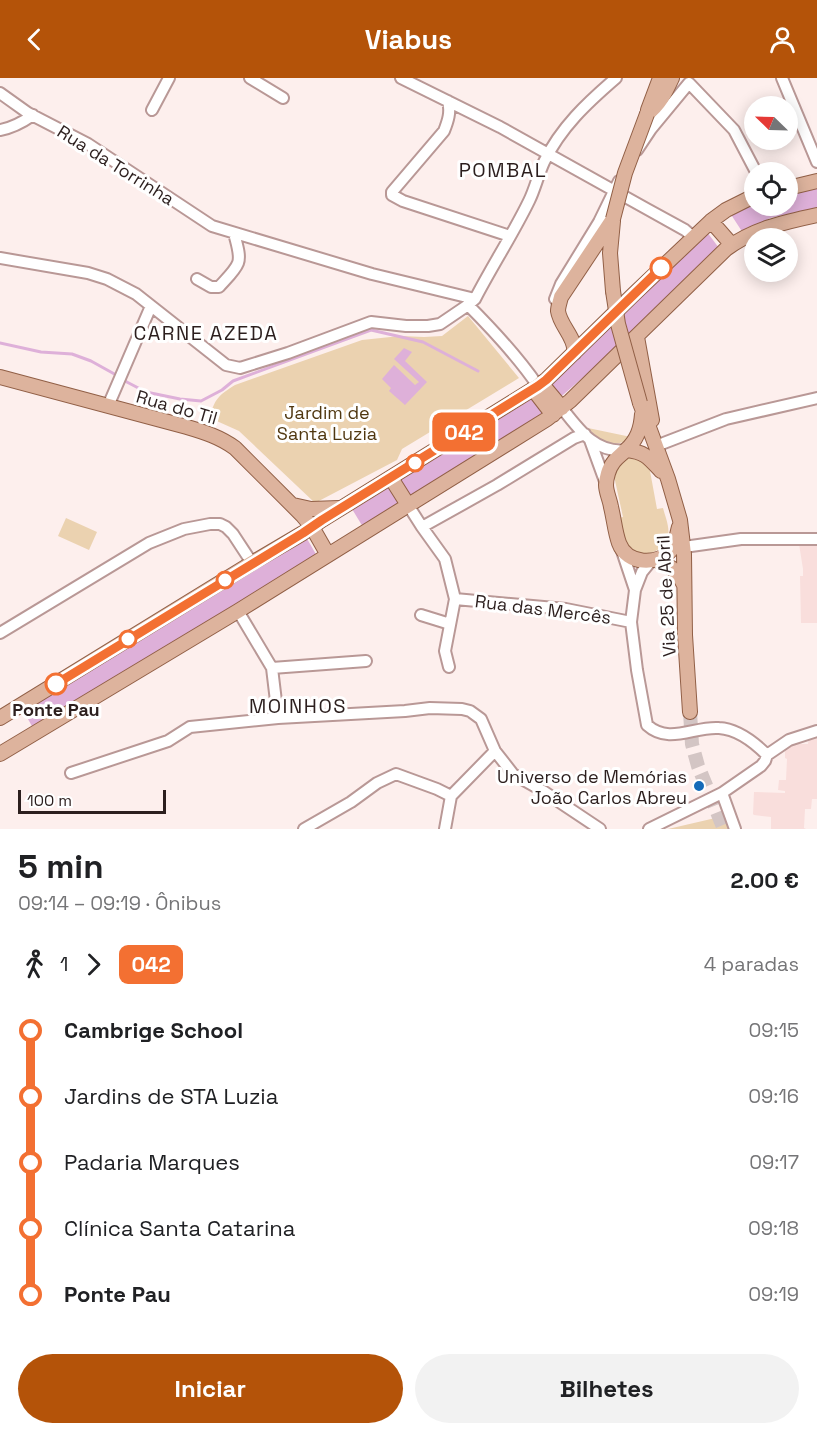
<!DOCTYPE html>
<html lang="pt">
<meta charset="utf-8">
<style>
body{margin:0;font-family:"Space Grotesk",sans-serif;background:#f2f2f2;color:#202124;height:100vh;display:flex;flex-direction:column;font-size:22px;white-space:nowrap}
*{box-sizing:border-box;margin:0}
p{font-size:20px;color:#757577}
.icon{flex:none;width:33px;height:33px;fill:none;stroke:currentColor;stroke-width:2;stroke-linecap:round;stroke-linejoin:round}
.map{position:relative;height:751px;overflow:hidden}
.details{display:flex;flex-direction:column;background:#fff;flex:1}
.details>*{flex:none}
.badge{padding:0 12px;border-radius:9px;font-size:21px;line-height:39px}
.needle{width:39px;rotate:293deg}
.tools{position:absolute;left:744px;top:18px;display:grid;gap:12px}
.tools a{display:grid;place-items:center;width:54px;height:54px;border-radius:50%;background:#fff;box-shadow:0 3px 15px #0003;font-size:30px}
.scale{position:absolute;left:18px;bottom:15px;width:148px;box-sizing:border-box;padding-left:6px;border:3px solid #2c1f1e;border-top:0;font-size:16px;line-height:21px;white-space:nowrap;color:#2c1f1e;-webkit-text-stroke:4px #fff;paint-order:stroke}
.map>.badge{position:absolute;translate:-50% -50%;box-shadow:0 0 0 3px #fff}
.legs{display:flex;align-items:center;gap:9px;height:66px;padding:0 18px;font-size:20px}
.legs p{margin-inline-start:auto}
.overview{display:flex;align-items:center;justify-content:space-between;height:102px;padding:0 18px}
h1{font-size:33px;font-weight:700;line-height:45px}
.cta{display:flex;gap:12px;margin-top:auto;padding:12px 18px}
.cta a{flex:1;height:69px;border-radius:36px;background:#b45309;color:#fff;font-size:24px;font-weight:700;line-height:69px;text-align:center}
.cta a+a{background:#f2f2f2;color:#202124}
ul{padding:0 18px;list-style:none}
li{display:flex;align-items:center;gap:21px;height:66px;font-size:22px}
li i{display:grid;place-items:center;width:9px;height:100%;margin:0 8px;background:currentColor}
li i::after{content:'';width:15px;height:15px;margin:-8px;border:4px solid;border-radius:50%;background:#fff}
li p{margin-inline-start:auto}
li:first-child i{background:linear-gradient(#0000 50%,currentColor 0)}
li:last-child i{background:linear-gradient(currentColor 50%,#0000 0)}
header{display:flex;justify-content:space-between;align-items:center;height:78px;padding:0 18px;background:#b45309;color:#fff;font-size:27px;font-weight:700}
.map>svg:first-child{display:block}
.built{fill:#f9dedc}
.green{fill:#ebd2b0}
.water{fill:#deb0d9}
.pier{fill:#fdefed}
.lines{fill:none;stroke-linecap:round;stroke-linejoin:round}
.stream{stroke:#deb0d9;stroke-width:3}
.major-tunnel{stroke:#d3c5c4;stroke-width:14;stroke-dasharray:14 7;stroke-linecap:butt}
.minor-casing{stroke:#b99896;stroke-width:14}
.major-casing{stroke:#915f46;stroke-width:16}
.minor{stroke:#fff;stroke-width:10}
.major{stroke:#ddb39d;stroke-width:14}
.major-bridge-casing{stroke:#915f46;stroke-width:16;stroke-linecap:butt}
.major-bridge{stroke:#ddb39d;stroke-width:14}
.line-1-casing{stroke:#fff;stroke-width:14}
.line-1{stroke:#f37032;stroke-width:9}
.stop-1-dot{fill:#fff;stroke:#f37032;stroke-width:3}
.poi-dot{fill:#156ab8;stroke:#fff;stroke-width:2}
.labels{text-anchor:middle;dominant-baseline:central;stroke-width:6;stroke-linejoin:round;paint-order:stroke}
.street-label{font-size:18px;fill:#2c1f1e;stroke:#fff}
.park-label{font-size:18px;fill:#503710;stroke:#fff}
.stop-label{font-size:18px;font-weight:bold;fill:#2c1f1e;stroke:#fff}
.poi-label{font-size:18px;fill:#2c1f1e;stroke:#fff;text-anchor:end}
.neighbourhood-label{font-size:20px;letter-spacing:1.5px;fill:#2c1f1e;stroke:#fff}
</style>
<header><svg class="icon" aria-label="back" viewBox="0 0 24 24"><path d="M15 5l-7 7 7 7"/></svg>Viabus<svg class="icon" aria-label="person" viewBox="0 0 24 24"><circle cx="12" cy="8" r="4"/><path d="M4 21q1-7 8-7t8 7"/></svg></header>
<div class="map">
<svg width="817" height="751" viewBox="0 0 817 751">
<rect width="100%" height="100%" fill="#fdefed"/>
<path class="built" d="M817 465V545H801L800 498H803V491L799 466Z
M809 656 817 657V721H812L811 731H805L804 750 806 751H771V739L754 737 753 736 754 714 785 715V713L778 712 779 702H786L787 681 785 680V666H808Z"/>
<path class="green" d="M468 238 519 300 402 371 397 382 315 425 239 353 210 340C214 321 219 317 235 307L362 262 400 258 424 259 442 258Z
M588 350 631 359C616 372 600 364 588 350Z
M630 379C640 381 646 384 650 393L657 431 663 430C665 438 670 449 668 458 664 478 633 482 624 463 621 457 620 447 618 440L623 439 614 398V392L626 380Z
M66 440 97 454 89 472 58 458Z
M724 738 729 751H668Z"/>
<path class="water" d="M817 108V130L770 140 743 155 674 212 595 289 533 343 317 478 0 670V648L287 473 306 459 464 363 532 320 632 228 707 154 730 135 754 124V128H788V115Z
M404 270 412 274 405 283 427 304 405 327 389 313 391 310 382 301 394 287 415 307 419 304 394 281Z"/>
<path class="pier" d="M730 135 743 155 719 170 707 154Z
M352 431 363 449 317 478 306 459Z
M24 634 33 650 0 670V648Z"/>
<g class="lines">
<path class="stream" d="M0 265 41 274 72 276 91 283 118 298
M123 302 146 314 180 321 201 323 222 312 233 303 371 252 423 264 478 293"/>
<path class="major-tunnel" d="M690 634 692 666 698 688 724 751"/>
<g class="minor-casing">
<path id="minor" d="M250 0 283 20
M401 0 500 49 647 131 685 152 693 159
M782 0 817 84
M0 15 28 35 88 66 212 148 372 196 475 221
M448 23C451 34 448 43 444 53L392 114V117L403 123 510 158
M152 32 169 0
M0 52C12 50 23 44 33 37
M637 72 651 51 689 5 734 52 756 94
M0 180 88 195 107 201 136 216 226 287 240 290 288 275 371 244 406 248H428L440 246 468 227 475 221C492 188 513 156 529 123 535 111 538 97 544 84 561 49 587 25 616 0
M197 201 211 209H219C225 202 235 193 238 185 241 177 236 164 234 155
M555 221 561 206 599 144 619 103
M468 227C493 252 518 279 538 308
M108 328 151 228
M562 330C579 352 596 376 627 372
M590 362 606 406
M656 368 726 341 817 320
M408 427 422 449 445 481 455 521 445 573 449 589
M422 449 497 407 574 360 585 356
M684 469 741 461H817
M621 470 635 512
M651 483 642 494 635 512 631 544 637 592 647 647C669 667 694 648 719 650 737 651 754 664 767 677
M455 521 566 531 631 544
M238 533 272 590 278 640
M421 537 450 546
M0 555 149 465 184 451 210 446H220L226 449 233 456 252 485
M272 590 366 583
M71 695 168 663 190 649 278 640 405 633 430 630 462 631 470 633 481 641 495 673 513 696 543 713 600 751
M722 715 735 751
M304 751 351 724 377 705 396 696 437 711 451 718
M445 751 451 718 495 673
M649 751 722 715 761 688 765 683 767 677 789 662 817 653"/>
</g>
<g class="major-casing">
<path id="major" d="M648 32 660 0
M647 36C660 26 665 15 672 0
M788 110 817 103
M613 143 610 175 613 213
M711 143 732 167
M637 259 652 342
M574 275C577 261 560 248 558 233 558 229 560 223 561 219L613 141
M0 299 187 349C204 354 220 359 235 370L302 437 312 449 328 477
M541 305 562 330
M533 311 553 337
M640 325 668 401 680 442 684 476 685 557 690 634
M642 336C641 351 637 362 626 372 621 377 616 380 613 385 609 390 606 400 606 407 606 414 610 422 611 429 614 441 615 454 619 465 627 487 658 488 672 471 676 465 677 456 679 449
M627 372C645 374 649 380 661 393
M391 400 408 427
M293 427 311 431 339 430
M656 482C672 489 676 491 684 507
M0 640 252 485 303 455 322 442 538 308 547 301 634 216 711 143 726 132 754 118
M0 676 238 533 547 341 570 323 726 171C753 151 784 144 817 137"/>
</g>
<use href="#minor" class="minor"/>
<use href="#major" class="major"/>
<g class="major-bridge-casing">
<path id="major-bridge" d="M613 141 625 95 647 36
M613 213 618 246 640 325"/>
</g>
<use href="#major-bridge" class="major-bridge"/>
</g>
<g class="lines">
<g class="line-1-casing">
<path id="line-1" d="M56 606 303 455 322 442 538 308 546 302 661 190"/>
</g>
<use href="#line-1" class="line-1"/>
</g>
<g class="stop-1-dot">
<circle cx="661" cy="190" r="10"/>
<circle cx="415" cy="385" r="8"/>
<circle cx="225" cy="502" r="8"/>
<circle cx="128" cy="561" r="8"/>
<circle cx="56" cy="606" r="10"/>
</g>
<circle class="poi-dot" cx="699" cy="708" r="6"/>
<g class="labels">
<g class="street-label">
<text transform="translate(116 87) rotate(32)">Rua da Torrinha</text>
<text transform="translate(177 329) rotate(16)">Rua do Til</text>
<text transform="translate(666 518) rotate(-93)">Via 25 de Abril</text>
<text transform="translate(543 531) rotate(7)">Rua das Mercês</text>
</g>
<g class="park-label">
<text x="327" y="334">Jardim de<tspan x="327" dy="21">Santa Luzia</tspan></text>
</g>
<g class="stop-label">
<text x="56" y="631">Ponte Pau</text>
</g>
<g class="poi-label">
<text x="687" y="698">Universo de Memórias<tspan x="687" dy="21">João Carlos Abreu</tspan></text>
</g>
<g class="neighbourhood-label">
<text x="503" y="92">POMBAL</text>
<text x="206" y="255">CARNE AZEDA</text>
<text x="298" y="628">MOINHOS</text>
</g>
</g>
</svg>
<div class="tools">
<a><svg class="needle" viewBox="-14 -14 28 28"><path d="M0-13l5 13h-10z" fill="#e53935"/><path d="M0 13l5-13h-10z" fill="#757577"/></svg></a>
<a><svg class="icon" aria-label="locate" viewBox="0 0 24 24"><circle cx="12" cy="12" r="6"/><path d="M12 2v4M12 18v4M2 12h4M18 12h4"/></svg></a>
<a><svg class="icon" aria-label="layers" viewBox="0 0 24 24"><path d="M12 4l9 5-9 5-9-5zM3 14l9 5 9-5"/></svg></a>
</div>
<div class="scale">100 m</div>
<b class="badge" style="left:464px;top:354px;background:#f37032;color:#fff">042</b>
</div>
<section class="details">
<div class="overview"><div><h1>5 min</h1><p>09:14 – 09:19 · Ônibus</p></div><b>2.00 €</b></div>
<div class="legs"><svg class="icon" aria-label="walk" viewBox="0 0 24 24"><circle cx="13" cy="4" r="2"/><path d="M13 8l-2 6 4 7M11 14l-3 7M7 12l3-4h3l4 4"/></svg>1<svg class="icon" aria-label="forward" viewBox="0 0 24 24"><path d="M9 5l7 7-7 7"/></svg><b class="badge" style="background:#f37032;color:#fff">042</b><p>4 paradas</p></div>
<ul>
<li><i style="color:#f37032"></i><b>Cambrige School</b><p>09:15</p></li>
<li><i style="color:#f37032"></i><span>Jardins de STA Luzia</span><p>09:16</p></li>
<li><i style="color:#f37032"></i><span>Padaria Marques</span><p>09:17</p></li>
<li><i style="color:#f37032"></i><span>Clínica Santa Catarina</span><p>09:18</p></li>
<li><i style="color:#f37032"></i><b>Ponte Pau</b><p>09:19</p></li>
</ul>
<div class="cta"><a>Iniciar</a><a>Bilhetes</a></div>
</section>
